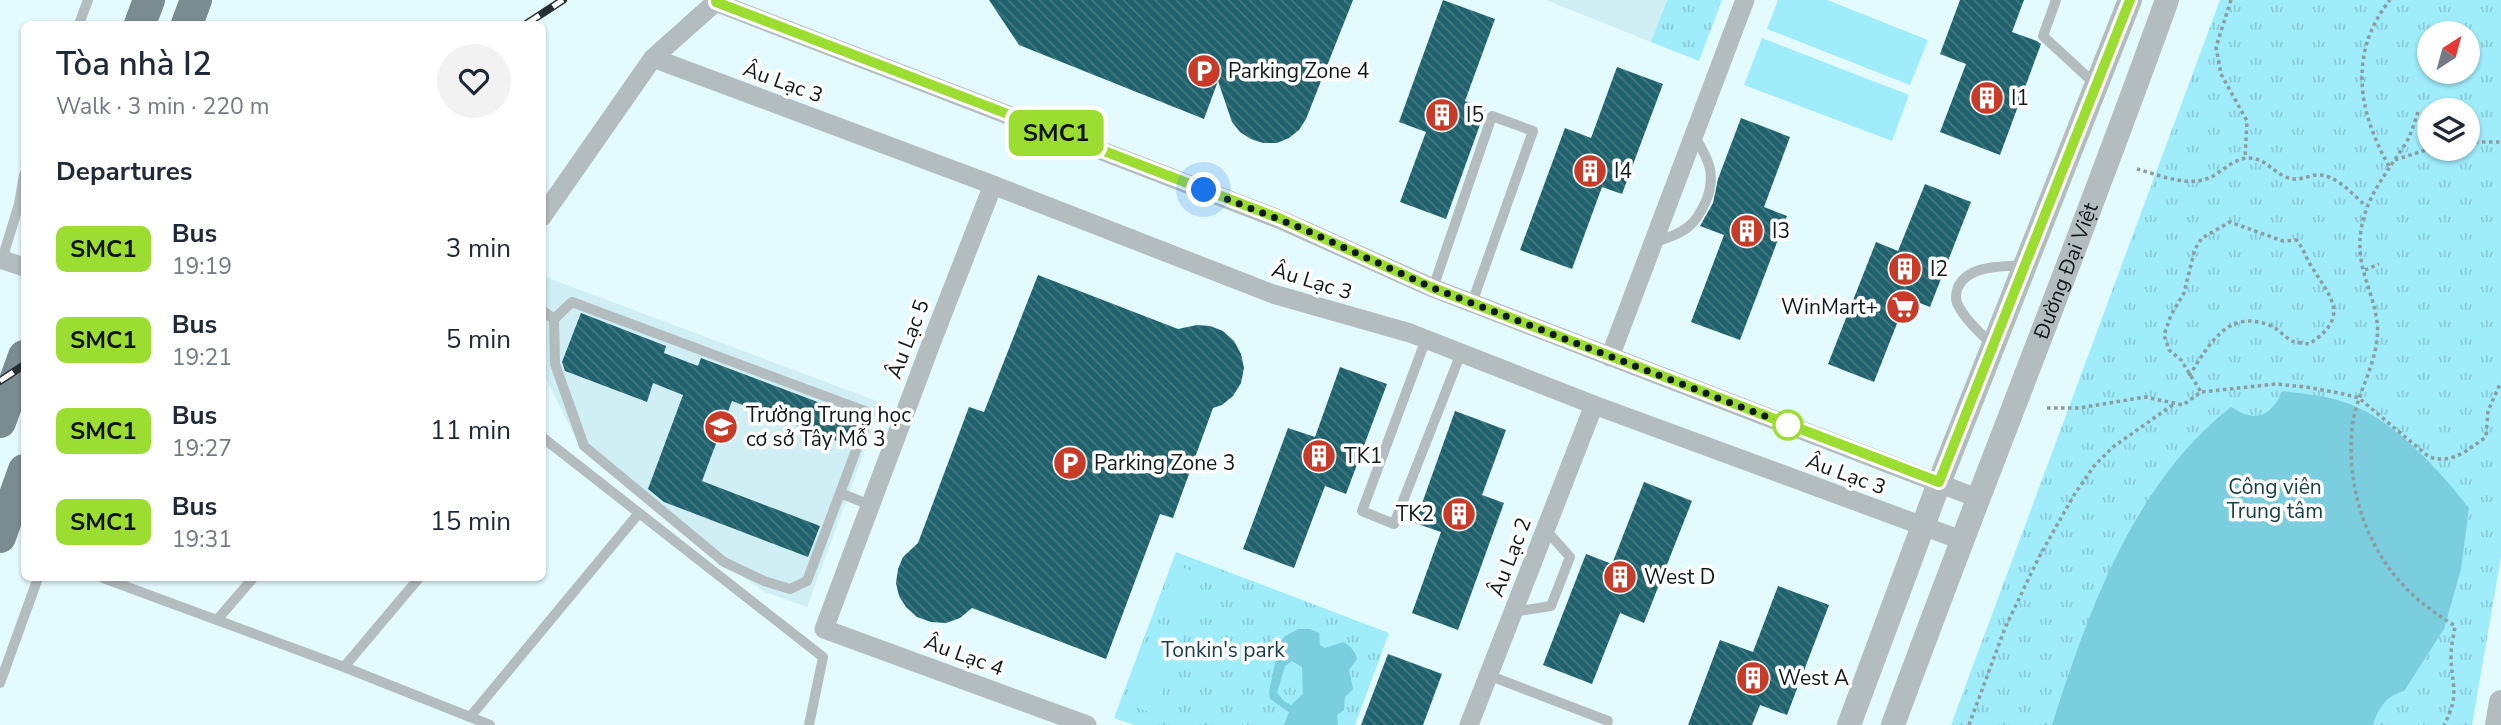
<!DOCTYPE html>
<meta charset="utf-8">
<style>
body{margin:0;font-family:"Nunito Sans",sans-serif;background:#f2f2f3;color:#1f2937;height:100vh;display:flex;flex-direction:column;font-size:26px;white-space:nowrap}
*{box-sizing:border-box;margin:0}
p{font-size:23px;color:#747a83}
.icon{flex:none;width:38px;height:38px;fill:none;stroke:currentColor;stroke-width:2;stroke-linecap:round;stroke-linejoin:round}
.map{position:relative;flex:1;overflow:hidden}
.side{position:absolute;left:21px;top:21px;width:525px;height:560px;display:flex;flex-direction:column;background:#fff;border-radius:10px;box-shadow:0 2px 5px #0004}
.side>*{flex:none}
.badge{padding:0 14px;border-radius:10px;font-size:24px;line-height:46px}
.needle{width:46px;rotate:36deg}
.buttons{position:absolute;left:2417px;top:21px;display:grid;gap:14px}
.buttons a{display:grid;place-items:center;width:63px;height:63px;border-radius:50%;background:#fff;box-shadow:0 2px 5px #0004;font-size:35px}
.you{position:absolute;width:35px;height:35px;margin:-18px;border:5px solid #fff;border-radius:50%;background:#1a73e8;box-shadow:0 0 0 10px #1a73e833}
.map>.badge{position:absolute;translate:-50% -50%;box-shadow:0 0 0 4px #fff}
h2{padding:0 35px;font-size:26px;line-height:63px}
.round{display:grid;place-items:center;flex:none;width:74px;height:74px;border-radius:37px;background:#f2f2f3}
.summary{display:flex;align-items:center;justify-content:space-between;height:119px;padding:0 35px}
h1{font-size:33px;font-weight:600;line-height:52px}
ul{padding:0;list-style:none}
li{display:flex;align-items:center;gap:21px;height:91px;padding:0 35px}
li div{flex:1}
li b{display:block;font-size:26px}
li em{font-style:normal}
li .badge{min-width:77px;font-weight:700;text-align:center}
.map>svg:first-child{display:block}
.built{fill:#cfeff5}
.park{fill:url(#park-tufts);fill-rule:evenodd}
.pitch{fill:#9fecfb}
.water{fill:#7acede;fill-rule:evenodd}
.building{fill:url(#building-back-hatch)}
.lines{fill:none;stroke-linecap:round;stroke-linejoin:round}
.path{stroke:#8c9ca0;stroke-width:3.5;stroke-dasharray:3.5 3.5;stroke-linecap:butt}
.service{stroke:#b3bcbe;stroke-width:10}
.minor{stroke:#b3bcbe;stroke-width:19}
.tertiary{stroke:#b3bcbe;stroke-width:24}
.primary{stroke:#7b8c90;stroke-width:32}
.rail-casing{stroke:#263032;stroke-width:8}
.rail{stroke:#fff;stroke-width:5;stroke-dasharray:16;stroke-linecap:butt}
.line-casing{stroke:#fff;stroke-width:16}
.line{stroke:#9cdd31;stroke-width:10}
.walk{stroke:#11191b;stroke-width:7;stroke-dasharray:0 12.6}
.stop-dot{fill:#fff;stroke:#9cdd31;stroke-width:3.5}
.labels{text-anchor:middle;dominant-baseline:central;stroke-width:7;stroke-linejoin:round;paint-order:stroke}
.poi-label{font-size:21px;fill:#11191b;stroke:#fff;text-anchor:start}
.street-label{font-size:21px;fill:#11191b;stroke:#fff}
.park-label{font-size:21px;fill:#163e45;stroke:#fff}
</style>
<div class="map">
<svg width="2501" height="725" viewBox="0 0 2501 725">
<defs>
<pattern id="park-tufts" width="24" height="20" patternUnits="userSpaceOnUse" patternTransform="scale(1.75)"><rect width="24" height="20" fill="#9fecfb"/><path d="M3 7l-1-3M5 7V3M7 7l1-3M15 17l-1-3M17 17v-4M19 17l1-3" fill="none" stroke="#88cad7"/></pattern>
<pattern id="building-back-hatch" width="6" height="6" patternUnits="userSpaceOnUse" patternTransform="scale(1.75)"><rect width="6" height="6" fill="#1f626d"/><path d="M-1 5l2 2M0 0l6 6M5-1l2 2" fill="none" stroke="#457880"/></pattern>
</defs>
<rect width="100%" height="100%" fill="#e3fafe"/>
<path class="built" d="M1546 0H1667L1651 42Z
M543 276 882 403 807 607 765 592 724 564 582 451 543 373Z"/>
<path class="park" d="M1667 0H1722L1699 61 1651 42Z
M2220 0H2501V557L2472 725H1951ZM2429 33H2468V72H2429ZM2429 110H2468V149H2429Z
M1176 552 1389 633 1355 725H1134L1114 718Z"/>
<path class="pitch" d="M1778 0H1827L1928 40 1910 85 1767 29Z
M1762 38 1909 95 1892 141 1744 85Z
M1176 565 1204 576 1186 624 1158 614Z
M1155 622 1184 633 1154 714 1125 703Z"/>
<path class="water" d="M2283 391C2305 394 2331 396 2352 405 2397 423 2440 471 2469 508L2461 569 2444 629 2404 691C2386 696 2379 707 2373 725H2052C2089 610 2133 484 2231 407 2256 423 2270 417 2283 391Z
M1298 629H1310L1319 633 1320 645 1325 648 1343 642C1350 646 1355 650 1357 659L1349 670 1353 689 1345 697 1344 710 1337 715 1338 725H1284L1289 712 1270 699 1269 692 1279 645 1284 637ZM1292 661 1302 667 1303 694 1291 705 1284 701 1277 693 1285 666Z"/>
<path class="building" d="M989 0H1353L1306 119 1299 130 1289 138 1277 143H1263L1251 139 1240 132 1232 122 1218 81 1204 119 1019 45Z
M1443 0 1495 19 1465 101 1486 108 1446 219 1400 202 1426 132 1399 122Z
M1960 0H2024L2012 32 2037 41 2041 44 2000 155 1940 132 1966 64 1940 54Z
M1617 67 1663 84 1622 194 1602 187 1572 269 1520 250 1565 128 1591 138Z
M1741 118 1790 137 1764 207 1787 216 1740 340 1691 322 1724 235 1700 226 1713 203 1718 179Z
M1925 184 1971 202 1930 307 1907 298 1874 382 1828 364 1876 242 1898 251Z
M1038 275 1178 329 1197 325 1210 326 1223 331 1234 341 1241 354 1244 368 1241 383 1233 396 1222 405 1213 408 1173 518 1160 514 1106 659 972 608 960 618 946 623 931 622 917 617 906 607 899 596 896 583 898 569 903 557 918 543 969 407 984 412Z
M581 313 666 346 664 353 698 366 701 358 860 418 850 446 732 401 702 481 820 526 808 557 664 502 648 489 683 395 653 383 647 402 565 371 562 362Z
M1340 367 1387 384 1346 494 1325 486 1294 568 1243 549 1288 428 1315 437Z
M1455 411 1506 430 1482 495 1504 503 1458 630 1412 613 1441 532 1415 523Z
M1644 482 1692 501 1644 623 1620 613 1592 684 1543 665 1586 554 1612 564Z
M1778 586 1829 605 1787 715 1760 705 1752 725H1688L1720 640 1753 652Z
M1388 654 1442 674 1423 725H1361Z"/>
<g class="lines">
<path class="path" d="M2231 0 2216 47 2221 74 2247 121 2245 159
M2418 112C2414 123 2411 136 2404 146 2381 181 2358 207 2360 251 2362 281 2381 309 2377 339 2374 368 2358 393 2353 421 2344 483 2366 552 2413 595 2426 607 2441 617 2455 626 2454 635 2451 645 2451 654 2451 686 2461 693 2444 725
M2468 142H2501
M2395 160 2429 149
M2389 166C2358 112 2348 52 2390 0
M2137 169C2159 175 2189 188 2211 177 2223 171 2233 159 2248 158 2265 158 2272 171 2286 177 2298 182 2306 176 2317 175 2336 174 2353 195 2366 206
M2365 270 2379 264
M2189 376C2209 345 2227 309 2269 325 2278 328 2284 337 2292 341 2297 343 2304 343 2309 344 2352 316 2330 297 2310 264 2305 256 2303 247 2296 240L2283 241 2230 222 2202 238 2195 249 2184 293 2171 315 2164 335 2169 350 2181 360 2201 392
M2047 408H2079L2145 397 2183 405 2201 392 2276 384 2306 387 2339 393 2359 398 2429 457C2453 464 2466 451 2486 437L2488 411 2501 382
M1969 725 2005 628 2039 557 2074 495 2094 466 2113 447 2174 404"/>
<path class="service" d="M2056 0 2043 36 2094 83
M79 24 88 0
M1653 243C1665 239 1678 235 1688 227 1696 221 1702 210 1706 201 1717 173 1708 159 1694 135
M1 263 19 204 24 175
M1433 288 1492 116 1533 131 1472 303
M542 310 554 319 555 364 584 446 724 562 764 581 790 589 807 581 840 493 870 505
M554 319 572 302 870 413 840 493
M1426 339 1362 511 1394 524 1461 353
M1993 346C1981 333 1964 319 1957 303 1955 297 1956 292 1958 287 1969 264 2003 267 2024 265
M542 437 823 657 809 725
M103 578 344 667 490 725
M1513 612 1551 606 1570 557 1545 529
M217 620 253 578
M344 667 419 578
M1488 675 1608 721
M0 683 38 578
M470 717 639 513"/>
<path class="minor" d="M715 2 1281 220 1433 288 1977 498
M653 58 993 185 1273 294 1410 333 1594 405 1961 540
M993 185 932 341 824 629 1087 725
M542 217 653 58 718 0
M0 259 24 267
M1610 357 1745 0
M1469 725 1594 405"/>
<g class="tertiary">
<path d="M1849 725 1939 483 2130 0"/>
<path id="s1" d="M1893 725C1982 482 2080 243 2167 0"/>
<path d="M2497 725 2501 702"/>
</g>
<path class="primary" d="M140 24 149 0
M187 24 196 0
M0 422 24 356
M0 537 24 470"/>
<g class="rail-casing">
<path id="rail" d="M526 24 563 0
M0 381 24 365"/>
</g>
<use href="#rail" class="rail"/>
</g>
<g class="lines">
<g class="line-casing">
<path id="line" d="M718 0 716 2 1281 219 1433 288 1939 482 2130 0"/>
</g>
<use href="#line" class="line"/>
<path class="walk" d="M1204 190 1301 228 1433 288 1788 425"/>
</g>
<defs>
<g id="parking-disc" transform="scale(1.75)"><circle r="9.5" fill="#c83b29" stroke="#fff"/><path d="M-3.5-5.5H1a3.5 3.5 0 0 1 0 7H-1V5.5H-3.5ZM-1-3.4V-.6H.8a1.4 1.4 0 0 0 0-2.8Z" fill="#fff"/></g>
<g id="building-disc" transform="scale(1.75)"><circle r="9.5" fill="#c83b29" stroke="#fff"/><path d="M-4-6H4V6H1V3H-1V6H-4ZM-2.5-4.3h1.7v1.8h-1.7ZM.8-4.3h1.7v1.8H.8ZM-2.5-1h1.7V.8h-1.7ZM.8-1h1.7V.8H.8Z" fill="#fff"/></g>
<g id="supermarket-disc" transform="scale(1.75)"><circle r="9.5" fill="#c83b29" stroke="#fff"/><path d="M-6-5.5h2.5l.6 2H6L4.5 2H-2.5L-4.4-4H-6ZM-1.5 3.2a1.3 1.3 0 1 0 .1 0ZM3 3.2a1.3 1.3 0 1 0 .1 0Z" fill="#fff"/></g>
<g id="school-disc" transform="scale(1.75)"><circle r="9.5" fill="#c83b29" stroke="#fff"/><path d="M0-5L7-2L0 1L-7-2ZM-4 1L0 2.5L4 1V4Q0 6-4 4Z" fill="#fff"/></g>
</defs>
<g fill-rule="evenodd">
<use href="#parking-disc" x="1204" y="71"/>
<use href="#building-disc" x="1987" y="98"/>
<use href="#building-disc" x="1442" y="115"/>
<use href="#building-disc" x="1590" y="171"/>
<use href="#building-disc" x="1747" y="231"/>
<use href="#building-disc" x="1905" y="269"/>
<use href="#supermarket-disc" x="1903" y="307"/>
<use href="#school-disc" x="721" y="427"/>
<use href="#building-disc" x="1319" y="456"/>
<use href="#parking-disc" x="1070" y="463"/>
<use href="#building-disc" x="1459" y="514"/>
<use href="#building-disc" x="1620" y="577"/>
<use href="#building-disc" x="1753" y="678"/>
</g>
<circle class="stop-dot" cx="1788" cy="425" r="14"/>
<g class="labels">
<g class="poi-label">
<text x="1228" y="71">Parking Zone 4</text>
<text x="2011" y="98">I1</text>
<text x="1466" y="115">I5</text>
<text x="1614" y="171">I4</text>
<text x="1772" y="231">I3</text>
<text x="1930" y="269">I2</text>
<text x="1878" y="307" text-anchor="end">WinMart+</text>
<text x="746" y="415">Trường Trung học<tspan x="746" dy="24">cơ sở Tây Mỗ 3</tspan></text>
<text x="1344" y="456">TK1</text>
<text x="1094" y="463">Parking Zone 3</text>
<text x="1434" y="514" text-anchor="end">TK2</text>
<text x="1644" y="577">West D</text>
<text x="1778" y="678">West A</text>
</g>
<g class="street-label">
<text transform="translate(783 82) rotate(20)">Âu Lạc 3</text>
<text stroke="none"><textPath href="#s1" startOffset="486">Đường Đại Việt</textPath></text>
<text transform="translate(1312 281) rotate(17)">Âu Lạc 3</text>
<text transform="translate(908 339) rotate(-69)">Âu Lạc 5</text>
<text transform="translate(1846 474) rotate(20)">Âu Lạc 3</text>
<text transform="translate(1510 557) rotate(-69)">Âu Lạc 2</text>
<text transform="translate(964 655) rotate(20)">Âu Lạc 4</text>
</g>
<g class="park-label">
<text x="2275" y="487">Công viên<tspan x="2275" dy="24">Trung tâm</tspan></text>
<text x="1223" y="650">Tonkin's park</text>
</g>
</g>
</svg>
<div class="buttons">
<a><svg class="needle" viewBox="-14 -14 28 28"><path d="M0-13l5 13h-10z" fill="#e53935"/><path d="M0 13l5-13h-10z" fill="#747a83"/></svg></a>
<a><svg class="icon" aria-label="layers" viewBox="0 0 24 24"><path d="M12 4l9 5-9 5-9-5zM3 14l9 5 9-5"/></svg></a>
</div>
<div class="you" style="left:1204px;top:190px"></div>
<b class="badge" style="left:1056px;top:133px;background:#9cdd31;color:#111">SMC1</b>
<section class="side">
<div class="summary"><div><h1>Tòa nhà I2</h1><p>Walk · 3 min · 220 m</p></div><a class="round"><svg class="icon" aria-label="heart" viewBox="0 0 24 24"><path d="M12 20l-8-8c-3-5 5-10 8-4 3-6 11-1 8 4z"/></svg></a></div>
<h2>Departures</h2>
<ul>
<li><span class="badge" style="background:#9cdd31;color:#111">SMC1</span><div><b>Bus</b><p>19:19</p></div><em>3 min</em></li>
<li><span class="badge" style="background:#9cdd31;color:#111">SMC1</span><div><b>Bus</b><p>19:21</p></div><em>5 min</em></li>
<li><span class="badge" style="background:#9cdd31;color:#111">SMC1</span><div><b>Bus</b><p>19:27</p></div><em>11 min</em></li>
<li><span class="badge" style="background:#9cdd31;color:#111">SMC1</span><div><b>Bus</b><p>19:31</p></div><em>15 min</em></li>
</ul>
</section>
</div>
